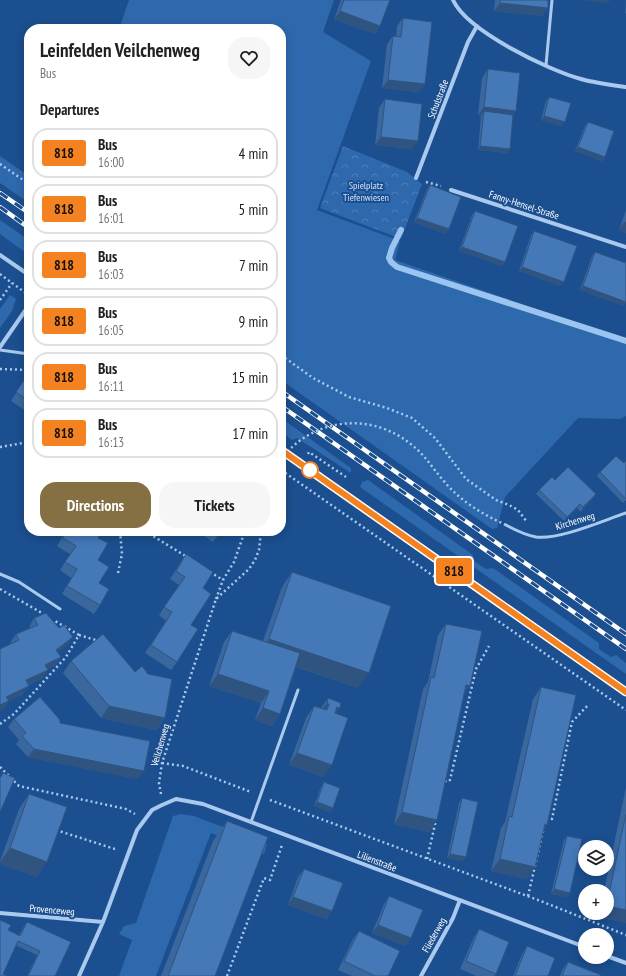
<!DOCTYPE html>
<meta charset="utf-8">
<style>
body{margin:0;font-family:"PT Sans Narrow",sans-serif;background:#f6f6f6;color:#202124;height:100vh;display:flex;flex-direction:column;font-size:15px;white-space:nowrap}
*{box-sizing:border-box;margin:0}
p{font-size:13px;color:#757577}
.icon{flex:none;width:22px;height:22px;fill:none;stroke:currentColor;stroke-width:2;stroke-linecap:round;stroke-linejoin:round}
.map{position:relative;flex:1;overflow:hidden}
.sheet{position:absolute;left:24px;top:24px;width:262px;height:512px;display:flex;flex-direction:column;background:#fff;border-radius:16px;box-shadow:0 2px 10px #0003}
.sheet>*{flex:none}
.badge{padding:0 8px;border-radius:3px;font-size:14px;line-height:26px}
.fabs{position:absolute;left:578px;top:840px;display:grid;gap:8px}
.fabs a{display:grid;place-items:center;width:36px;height:36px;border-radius:50%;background:#fff;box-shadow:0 2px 10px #0003;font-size:20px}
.map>.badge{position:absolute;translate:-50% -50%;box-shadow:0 0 0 2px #fff}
h2{padding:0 16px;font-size:15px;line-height:36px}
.round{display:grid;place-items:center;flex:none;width:42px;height:42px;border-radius:16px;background:#f6f6f6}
.overview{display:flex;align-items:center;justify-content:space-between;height:68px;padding:0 16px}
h1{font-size:19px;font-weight:700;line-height:30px}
.cta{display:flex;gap:8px;margin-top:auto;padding:8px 16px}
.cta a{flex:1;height:46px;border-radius:16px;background:#847042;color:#fff;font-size:16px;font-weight:700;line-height:46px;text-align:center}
.cta a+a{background:#f6f6f6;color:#202124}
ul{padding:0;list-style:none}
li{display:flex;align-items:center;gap:12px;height:50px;margin:0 8px 6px;padding:0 8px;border:2px solid #e0e0e0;border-radius:16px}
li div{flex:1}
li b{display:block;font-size:15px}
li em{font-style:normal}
li .badge{min-width:44px;font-weight:700;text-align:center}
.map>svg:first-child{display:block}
.green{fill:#2e69ad}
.forest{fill:url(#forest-crowns)}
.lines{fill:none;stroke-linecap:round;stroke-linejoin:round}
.stream{stroke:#9cc4f0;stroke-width:6}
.path{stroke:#a9c9ee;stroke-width:2.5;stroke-dasharray:2 3;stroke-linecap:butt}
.service{stroke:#a9c9ee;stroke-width:3}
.minor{stroke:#a9c9ee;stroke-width:4}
.rail-casing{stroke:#fff;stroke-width:4.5}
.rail{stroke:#1b4f8f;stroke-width:3;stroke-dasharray:9;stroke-linecap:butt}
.path-bridge{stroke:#a9c9ee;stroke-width:2.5;stroke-dasharray:2 3;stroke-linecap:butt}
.wall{fill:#3a679d}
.shaded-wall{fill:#305480}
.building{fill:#4478b7;stroke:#305480}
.line-casing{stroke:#fff;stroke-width:9}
.line{stroke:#f58220;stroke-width:6}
.stop-dot{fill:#fff;stroke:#f58220;stroke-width:2}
.labels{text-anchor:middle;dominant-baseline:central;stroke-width:4;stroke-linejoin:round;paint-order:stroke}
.street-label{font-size:10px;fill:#fff;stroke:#1b4f8f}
.park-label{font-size:10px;fill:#cfe3fa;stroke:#1b4f8f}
</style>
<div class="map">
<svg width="626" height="976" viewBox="0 0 626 976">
<defs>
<pattern id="forest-crowns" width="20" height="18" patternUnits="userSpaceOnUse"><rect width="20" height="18" fill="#2e69ad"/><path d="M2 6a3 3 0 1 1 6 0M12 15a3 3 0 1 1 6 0" fill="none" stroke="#4d80b9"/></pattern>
</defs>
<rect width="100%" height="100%" fill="#1b4f8f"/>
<path class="green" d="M129 0H334L323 32 371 61 317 210 400 241 395 260 626 340V416L620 419 578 418 505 497 497 528 492 529 281 380V29H119Z
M0 156 29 176V203L0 183Z
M0 220 29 240V255L0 234Z
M10 295 16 299 12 311 0 328V309Z
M281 418 351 468V473L297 438 292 440 281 432Z
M368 480 473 555 474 561 486 569 493 568 599 643V649L611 657 616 655 626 663V674L360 487 362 482Z
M181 814 194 816 267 844 264 854 211 833 156 976H119L132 940 119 934 124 926 136 923 173 816Z"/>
<path class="forest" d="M343 146 407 172 422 184 401 239 320 208Z"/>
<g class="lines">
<path class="stream" d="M401 230 392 248 389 258 391 262 397 267 626 341"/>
<path class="path" d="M0 164 29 184
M426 182 441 186
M0 274 27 294
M0 300 12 283
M281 355 313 378 349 397 387 408 412 418 435 438 466 479 496 500 509 505 518 510 527 522
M0 369 29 370
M0 447 29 442
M308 454 309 452 346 477
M281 470 626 710
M145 531 187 557
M210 572 223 580
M118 573 122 554 120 531
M0 589 42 613
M216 599 223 580 234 562 245 531
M79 635 99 641
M0 724 14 714 66 657 79 635 55 621
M162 763 183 766 251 792
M0 767 19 786 126 809 135 814
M445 782 446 780H450L476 669 489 646
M161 794 159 783 162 763 216 599 249 569 255 560 259 550 261 531
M270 800 538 900 626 935
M546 818 552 819 572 722 589 704
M56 830 118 850
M427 859 436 820
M528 896 544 827
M227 976 264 878 270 880 282 845"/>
<path class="service" d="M546 65 552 0
M0 350 29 354
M506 525C515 530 526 535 536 537 559 540 602 521 626 513
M0 574 19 582 60 609
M251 822 298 690"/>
<path class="minor" d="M453 0C467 31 548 70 581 79 595 83 611 85 626 87
M416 178 468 42 477 26
M451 190 626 247
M0 255 29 275
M0 347 29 305
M281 450 626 692
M0 913 103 922
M607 956 626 963
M79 976 103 922 137 830 152 810 162 805 176 799 203 804 585 947
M421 976 453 918 460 900"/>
<g class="rail-casing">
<path id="rail" d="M0 193 29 213
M0 207 29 228
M281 391 626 634
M281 406 626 649"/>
</g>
<use href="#rail" class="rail"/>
<path class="path-bridge" d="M281 459C314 417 372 411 413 446 425 455 433 469 443 480 460 501 482 514 506 525"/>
</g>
<path class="wall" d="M341 0H390L380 26 375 34 334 19Z
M495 0H548V8L542 16 494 11Z
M626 0V14L625 13Z
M403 18 419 92 382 88 387 44 393 36H396L397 26Z
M488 69 516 111 513 115 510 149 507 153 478 150 481 116 478 115 482 78Z
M549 97 562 126 541 120 546 101Z
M385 99 412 149 375 145 379 108Z
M588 122 605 157 602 161 575 151 585 126Z
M430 185 446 234 414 222 427 189Z
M626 210V233L619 230Z
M475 211 505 262 502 266 459 251 472 215Z
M534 231 561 286 519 271 531 235Z
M595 252 626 263V302L624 306 580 290 592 256Z
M29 373V413L11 401Z
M626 460V500L623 503 597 476 600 472 624 463Z
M555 480 596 494 593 498 581 512 577 508 564 521 536 494 539 490Z
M66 531H102L98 538V560L100 605 94 614 62 594 71 578 60 570 70 554 57 546Z
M197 531H221L213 542Z
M186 554 203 588 191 625 177 662 171 670 145 653 166 621 159 615 179 585 170 579Z
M292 572 358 688 296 667 280 714 272 726 255 720 261 703 209 686 224 642 232 631 263 641 282 587Z
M34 618 67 645 58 652 61 657 55 665 47 669 48 670 42 678 28 685 23 694 9 701 3 710 11 644 10 643 16 634 30 628 29 627Z
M446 624 464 694 437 820 429 832 394 824 423 689 428 682 438 635Z
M71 661 157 730 101 718 63 673Z
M541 687 547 825 543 830 535 867 527 879 491 871 501 828 505 822 533 699Z
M328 698 340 708 336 713 323 777 289 765 306 718 314 706 321 708Z
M14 719 60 723 138 779 28 757 16 744 19 740 8 727Z
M324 782 330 812 314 806 321 787Z
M626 787V923L598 917 599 913H607V891H604Z
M29 794 37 877 0 864V861L19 809Z
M462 798 463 861 447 858 459 803Z
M227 821 215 976H161L213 841Z
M567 836V897L551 894 564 840Z
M304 869 327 919 288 905 298 877Z
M389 896 406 946 372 933 384 904Z
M27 922 55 976H27L37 955 15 945 3 974 0 976 8 930 19 935 24 926Z
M479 929 496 974 494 976H476L460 969 474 937Z
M359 931 388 976H352L338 970 353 939Z
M527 946 548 976H513L522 954Z
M568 962 600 976H560L562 970Z"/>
<path class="shaded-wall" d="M578 0H610L608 3Z
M500 3 548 8 542 16 494 11Z
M340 11 380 26 375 34 334 19Z
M388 80 425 84 419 92 382 88Z
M484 107 516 111 510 119 484 111 481 116 478 115Z
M544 116 565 122 562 126 541 120Z
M381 137 418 141 412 149 375 145Z
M480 146 510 149 507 153 478 150Z
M578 147 605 157 602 161 575 151Z
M417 218 449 229 446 234 414 222Z
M624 222H626V233L619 230Z
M462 247 505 262 502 266 459 251Z
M522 267 564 282 561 286 519 271Z
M583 286 626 302 624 306 580 290Z
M596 494 593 498 581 512 583 507Z
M580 504 577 508 564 521 567 517Z
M73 637 67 645 51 658 56 650Z
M269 639 369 673 358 688 259 654Z
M61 657 55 665 39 673 45 665Z
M48 670 42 678 20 688 26 680Z
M218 674 269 691 261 703 209 686Z
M466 685 470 686 462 697Z
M29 686 23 694 1 705 6 697Z
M9 701 3 710 0 711V705Z
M327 703 329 704 321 716 318 715Z
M109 706 165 718 157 730 101 718Z
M337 707 340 708 331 720Z
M263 708 280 714 272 726 255 720Z
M34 749 144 771 138 779 28 757Z
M297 753 332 765 323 777 289 765Z
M317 802 333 808 330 812 314 806Z
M402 812 437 820 429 832 394 824Z
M545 824 547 825 539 836Z
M10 848 47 862 37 877 0 864V862Z
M450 854 466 857 463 861 447 858Z
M500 859 535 867 527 879 491 871Z
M554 889 570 893 567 897 551 894Z
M293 897 332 911 327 919 288 905Z
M607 906 626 910V923L598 917 601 913H607Z
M378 925 411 938 406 946 372 933Z"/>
<path class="building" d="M344 0H390L380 26 340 11Z
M500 0H548V8L500 3Z
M403 18 432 22 425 84 388 80 393 36 401 37Z
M488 69 520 73 516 111 484 107Z
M549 97 571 103 565 122 544 116Z
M385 99 422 104 418 141 381 137Z
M484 111 513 115 510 149 480 146Z
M588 122 614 131 605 157 578 147Z
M430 185 461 197 449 229 417 218Z
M475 211 518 226 505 262 462 247Z
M534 231 577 246 564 282 522 267Z
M595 252 626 263V302L583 286Z
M29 373V401L16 392Z
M616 456 624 463 626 460V499L600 472Z
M568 467 596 494 583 507 580 504 567 517 539 490 552 477 555 480Z
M67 531H102L98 538 108 543 98 560 109 567 99 583 109 589 100 605 67 586 77 569 65 562 76 546 63 538Z
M186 554 213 572 203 588 211 594 191 625 198 629 177 662 151 645 172 612 164 607 185 577 176 571Z
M292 572 391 606 369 673 269 639Z
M46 613 59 628 64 625 73 637 56 650 61 657 45 665 48 670 26 680 29 686 6 697 9 701 0 705V649L19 640 16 634 38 625 34 618Z
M446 624 482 631 470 686 466 685 437 820 402 812 431 677 434 678Z
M232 631 300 653 280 714 263 708 269 691 218 674Z
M103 634 135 672 142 666 148 674 172 679 165 718 109 706 71 661Z
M541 687 576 695 547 825 545 824 535 867 500 859 509 816 512 817Z
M40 697 60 720V723L150 741 144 771 34 749 22 736 26 733 14 719Z
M328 698 341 703 340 708 337 707 335 713 348 718 332 765 297 753 314 706 327 710 329 704 327 703Z
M3 773 15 778 0 812V778Z
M324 782 340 788 333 808 317 802Z
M29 794 67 807 47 862 10 848Z
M462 798 478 802 466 857 450 854Z
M626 814V910L607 906V903Z
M227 821 268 837 215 976H168Z
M567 836 582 839 570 893 554 889Z
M304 869 343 883 332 911 293 897Z
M389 896 423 910 411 938 378 925Z
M0 920 11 925 8 930 20 936 27 922 71 942 55 976H28L40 951 18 941 3 974 7 976H0Z
M479 929 509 942 496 974 466 961Z
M359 931 400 951 388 976H375L344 961Z
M527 946 555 958 548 976H515Z
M568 962 601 975 600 976H562Z"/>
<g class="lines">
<g class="line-casing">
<path id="line" d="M281 450 626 692"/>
</g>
<use href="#line" class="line"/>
</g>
<circle class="stop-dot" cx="310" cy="470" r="8"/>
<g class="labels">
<g class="street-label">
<text transform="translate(438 99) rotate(-69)">Schulstraße</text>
<text transform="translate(524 205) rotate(18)">Fanny-Hensel-Straße</text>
<text transform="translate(575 521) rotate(-17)">Kirchenweg</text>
<text transform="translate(160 745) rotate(-74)">Veilchenweg</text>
<text transform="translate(377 861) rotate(21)">Lilienstraße</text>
<text transform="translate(52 910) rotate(5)">Provenceweg</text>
<text transform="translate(434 935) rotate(-61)">Fliederweg</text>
</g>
<g class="park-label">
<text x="366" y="185">Spielplatz<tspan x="366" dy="12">Tiefenwiesen</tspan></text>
</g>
</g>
</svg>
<div class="fabs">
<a><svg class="icon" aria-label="layers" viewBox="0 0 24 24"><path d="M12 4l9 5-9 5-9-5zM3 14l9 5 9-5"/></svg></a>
<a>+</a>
<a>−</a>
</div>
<b class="badge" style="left:454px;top:571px;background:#f58220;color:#111">818</b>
<section class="sheet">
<div class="overview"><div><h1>Leinfelden Veilchenweg</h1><p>Bus</p></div><a class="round"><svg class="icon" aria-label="heart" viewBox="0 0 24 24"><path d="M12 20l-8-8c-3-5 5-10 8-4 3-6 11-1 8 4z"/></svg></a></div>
<h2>Departures</h2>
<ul>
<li><span class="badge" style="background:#f58220;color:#111">818</span><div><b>Bus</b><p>16:00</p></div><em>4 min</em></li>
<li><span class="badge" style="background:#f58220;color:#111">818</span><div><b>Bus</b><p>16:01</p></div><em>5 min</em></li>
<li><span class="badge" style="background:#f58220;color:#111">818</span><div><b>Bus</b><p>16:03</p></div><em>7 min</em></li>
<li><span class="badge" style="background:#f58220;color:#111">818</span><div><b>Bus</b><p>16:05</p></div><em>9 min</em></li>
<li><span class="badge" style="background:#f58220;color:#111">818</span><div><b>Bus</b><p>16:11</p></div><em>15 min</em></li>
<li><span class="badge" style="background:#f58220;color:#111">818</span><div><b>Bus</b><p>16:13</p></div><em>17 min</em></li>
</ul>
<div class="cta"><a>Directions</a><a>Tickets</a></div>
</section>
</div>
